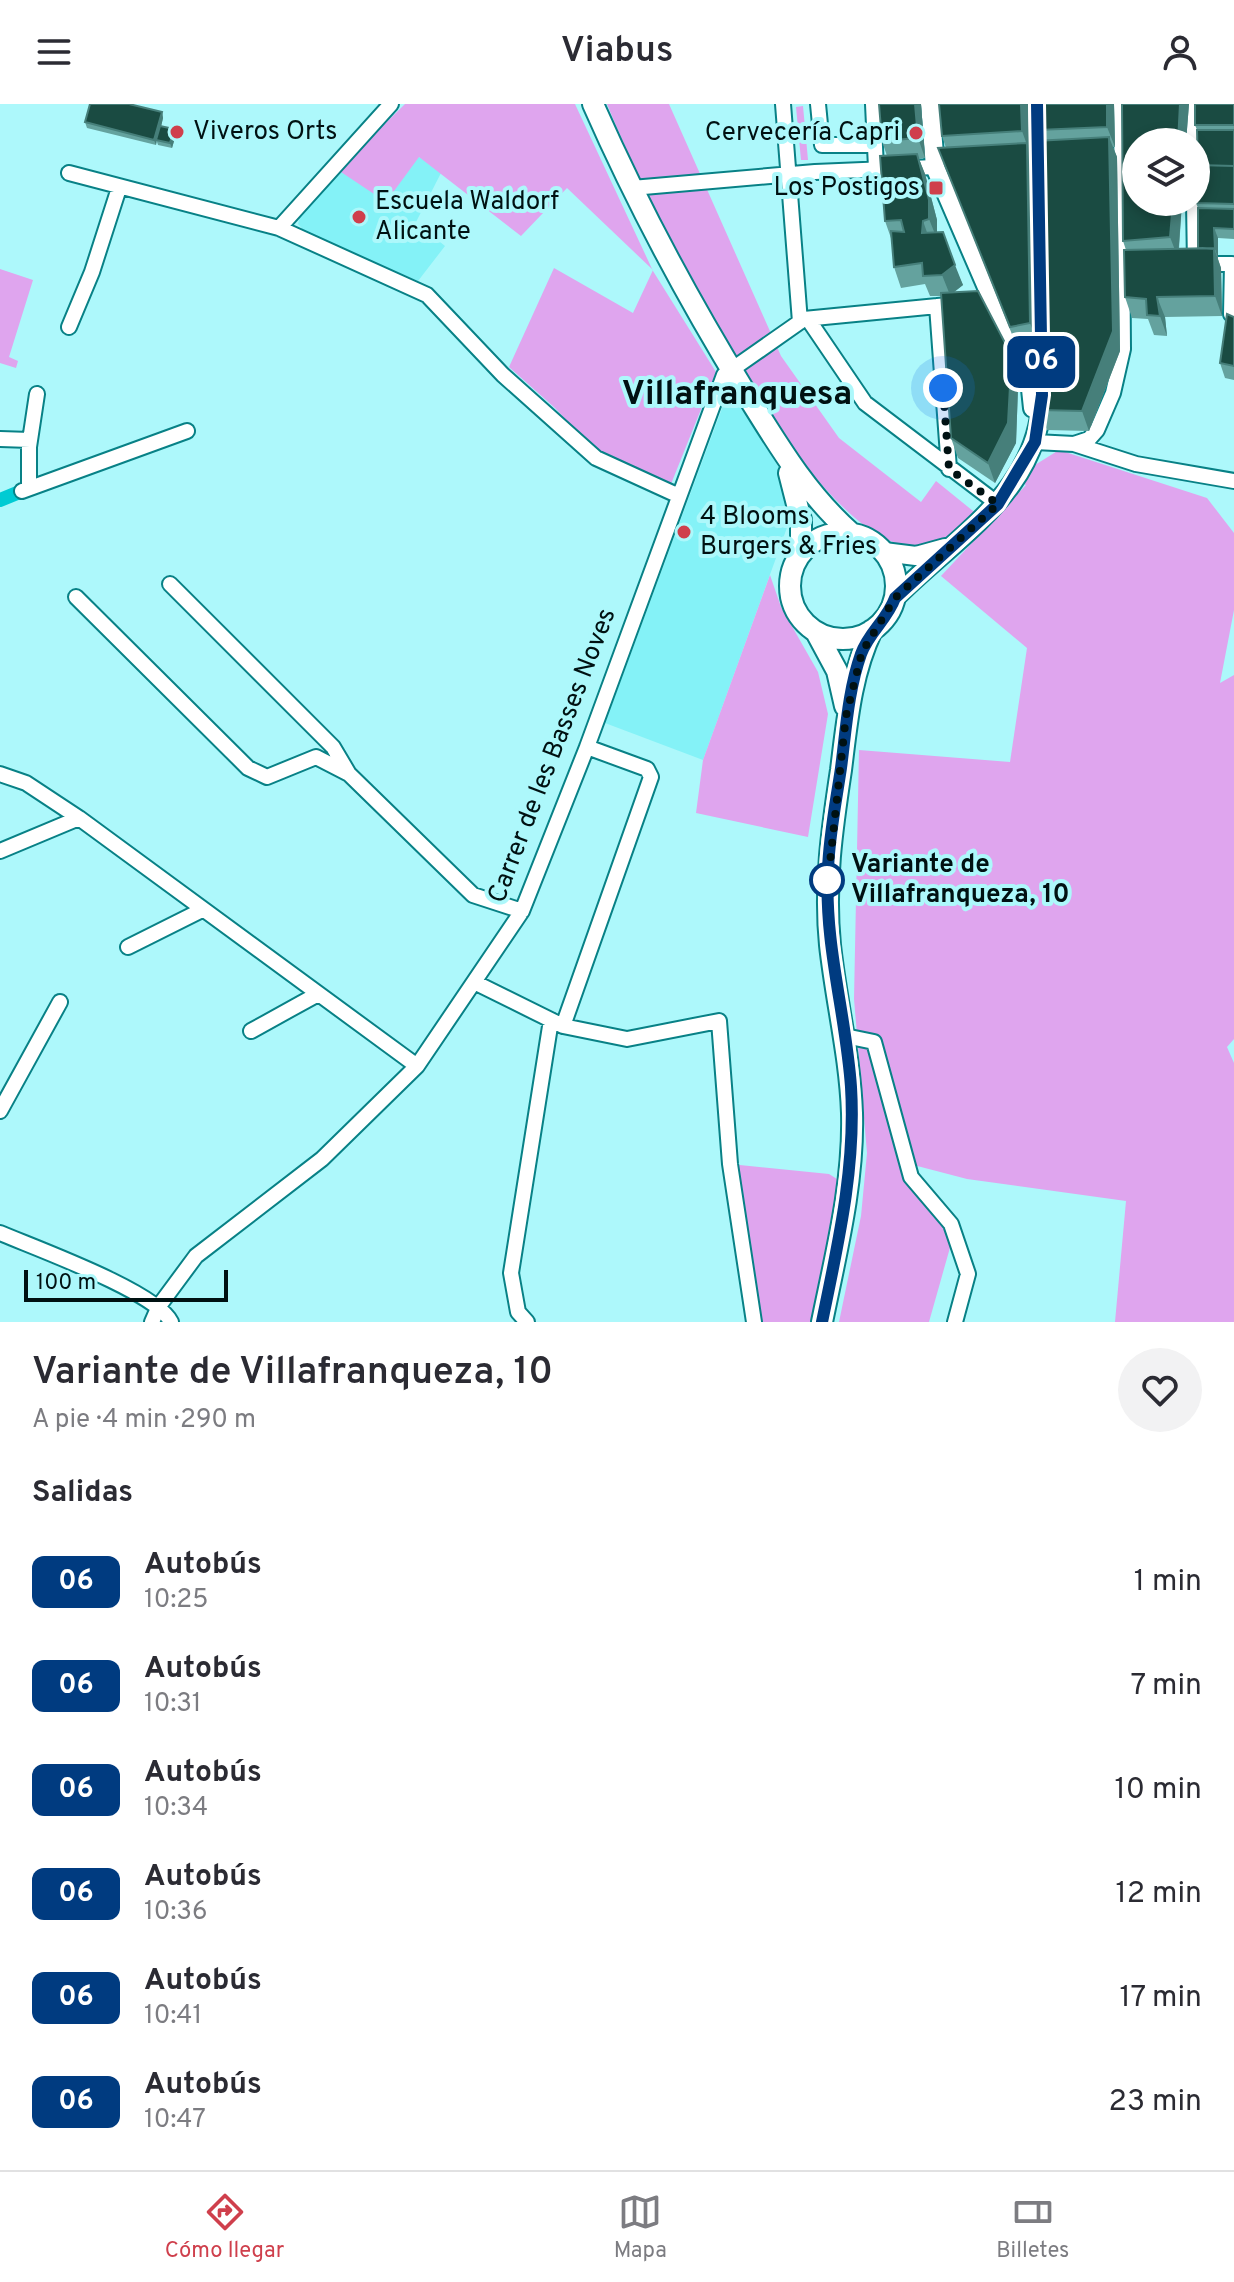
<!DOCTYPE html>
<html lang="es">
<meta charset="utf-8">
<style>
body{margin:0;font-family:Overpass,sans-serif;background:#f2f2f3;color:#2b2b33;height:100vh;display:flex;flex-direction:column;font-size:30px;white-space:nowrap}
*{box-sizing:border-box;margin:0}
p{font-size:26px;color:#7c7c81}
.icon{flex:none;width:44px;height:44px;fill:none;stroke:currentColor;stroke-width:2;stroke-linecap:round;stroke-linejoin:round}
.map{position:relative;height:1218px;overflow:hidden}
.drawer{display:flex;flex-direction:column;background:#fff;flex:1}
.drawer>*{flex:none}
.badge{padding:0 16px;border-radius:12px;font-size:28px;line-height:52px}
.tools{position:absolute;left:1122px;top:24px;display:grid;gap:16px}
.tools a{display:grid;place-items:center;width:88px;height:88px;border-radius:50%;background:#fff;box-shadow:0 4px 12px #0003;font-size:40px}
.scale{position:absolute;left:24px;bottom:20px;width:204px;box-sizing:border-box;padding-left:8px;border:4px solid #001112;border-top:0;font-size:22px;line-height:28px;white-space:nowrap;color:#001112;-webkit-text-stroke:6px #adf8fb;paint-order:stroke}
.you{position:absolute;width:40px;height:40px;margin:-20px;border:6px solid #fff;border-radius:50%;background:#1a73e8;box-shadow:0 0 0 12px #1a73e833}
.map>.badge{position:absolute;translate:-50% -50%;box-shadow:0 0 0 4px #fff}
h2{padding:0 32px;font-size:30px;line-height:72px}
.round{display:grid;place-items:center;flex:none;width:84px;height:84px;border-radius:42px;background:#f2f2f3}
.summary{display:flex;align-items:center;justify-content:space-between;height:136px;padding:0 32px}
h1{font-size:38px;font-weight:600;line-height:60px}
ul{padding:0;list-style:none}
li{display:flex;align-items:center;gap:24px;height:104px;padding:0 32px}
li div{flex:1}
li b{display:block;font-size:30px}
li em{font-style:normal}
li .badge{min-width:88px;font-weight:700;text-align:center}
header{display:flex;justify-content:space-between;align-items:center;height:104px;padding:0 32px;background:#fff;font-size:36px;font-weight:600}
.tab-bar{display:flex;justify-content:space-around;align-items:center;height:112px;border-top:2px solid #e1e1e2;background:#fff;font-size:22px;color:#7c7c81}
.tab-bar a{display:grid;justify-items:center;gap:4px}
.tab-bar .selected{color:#cf3f4c}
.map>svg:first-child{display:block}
.built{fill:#84f2f7}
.green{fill:#dfa5ee}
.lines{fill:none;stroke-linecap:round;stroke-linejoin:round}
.canal{stroke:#00cbd3;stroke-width:14}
.minor-casing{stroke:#088186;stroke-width:18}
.tertiary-casing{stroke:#088186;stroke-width:22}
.secondary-casing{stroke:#088186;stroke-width:24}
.minor{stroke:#fff;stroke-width:14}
.tertiary{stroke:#fff;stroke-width:18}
.secondary{stroke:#fff;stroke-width:20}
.wall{fill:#64a29e}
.shaded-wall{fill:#467f7a}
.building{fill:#1a4b42;stroke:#467f7a;stroke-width:2}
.line-casing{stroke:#fff;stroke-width:18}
.line{stroke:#003b80;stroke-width:12}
.walk{stroke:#001112;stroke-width:8;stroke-dasharray:0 14.4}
.poi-dot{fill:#cf3f4c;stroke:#adf8fb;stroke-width:3}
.stop-dot{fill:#fff;stroke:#003b80;stroke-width:4}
.labels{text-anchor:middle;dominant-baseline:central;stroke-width:8;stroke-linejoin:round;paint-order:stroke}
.poi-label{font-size:26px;fill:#001112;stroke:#adf8fb;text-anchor:start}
.street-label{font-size:26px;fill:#001112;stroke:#adf8fb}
.stop-label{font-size:26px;font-weight:bold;fill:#001112;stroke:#adf8fb;text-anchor:start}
.district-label{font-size:34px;font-weight:bold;fill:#001112;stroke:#adf8fb}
</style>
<header><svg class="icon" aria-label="menu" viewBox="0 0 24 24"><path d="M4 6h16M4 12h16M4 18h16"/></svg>Viabus<svg class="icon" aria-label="person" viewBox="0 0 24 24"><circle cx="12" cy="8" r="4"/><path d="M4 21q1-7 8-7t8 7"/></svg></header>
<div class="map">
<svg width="1234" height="1218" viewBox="0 0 1234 1218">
<rect width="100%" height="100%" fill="#adf8fb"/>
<path class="built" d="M419 53 442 67 416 118 445 142 418 177 306 129 298 120 301 107 338 66Z
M730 283 782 369 789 418 703 656 605 619Z"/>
<path class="green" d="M405 0H575L653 167 716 268 669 385 600 352 555 304 509 263 554 164 633 209 653 166 567 84 521 132 419 53 386 98 338 66Z
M607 0H669L781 252 839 334 921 398 936 377 978 411C959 427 942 444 915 443 805 439 645 94 607 0Z
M803 2 808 56H801L796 3Z
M0 165 33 176 9 253 18 257 16 264 0 259Z
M1059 346 1207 394 1234 429V506L1220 579 1234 571V935L1227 943 1234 959V1218H1115L1126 1097 967 1075 902 1058C909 1092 938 1104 953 1133L929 1218H839L861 1112 867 1049 854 895 859 646 1010 658 1027 544 941 472 1026 381 1014 374Z
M770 471 781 503 818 568 828 610 808 733 696 709 703 656Z
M730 1060 829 1070 837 1075 831 1135 816 1218H759Z"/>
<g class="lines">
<path class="canal" d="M0 396 22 387"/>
<g class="minor-casing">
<path id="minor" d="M783 0 800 218
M818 0 822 41H875
M873 0 876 64
M1194 0V38
M69 69 279 124 427 191 503 271 596 354 677 391
M632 84 815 68 935 63
M1194 98 1195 160
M279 124 391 0
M1204 160H1232L1231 210 1234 212
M937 202 949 365
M808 215 865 299 998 400
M69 223 92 168 119 84
M1018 257 1041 252
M0 335 30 336
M1035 338 1074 340 1136 360 1234 377
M1074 340 1089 335 1097 326 1113 289 1123 245 1121 0
M29 384V343L37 290
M22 387 187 327
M170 480 333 643 349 670
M76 493 248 664 267 673 316 653 349 670 473 791 522 807
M0 670 26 679 79 714 417 962
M0 747 79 714
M128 843 202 806
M474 878 563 922 627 935 719 917 730 1060 754 1218
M563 922 651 673 647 665 587 643
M251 927 318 890
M845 932 874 938 911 1073 951 1120 968 1170 955 1218
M0 1007 60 898
M0 1129C35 1144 157 1188 171 1218
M152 1218 159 1202 196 1152 322 1055 417 962 522 807 587 643 724 271 804 215 958 200
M527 1218 518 1208 511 1169 551 916"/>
</g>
<g class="tertiary-casing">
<path id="tertiary" d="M930 0 935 63 1031 285 1033 304
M1037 0V60
M884 448 916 452 945 444
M895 494C957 431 1046 384 1042 281"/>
</g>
<g class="secondary-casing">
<path id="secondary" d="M593 0C637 100 688 195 745 288 777 339 805 388 851 429
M789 369 801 416V449
M790 482a53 53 0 1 1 106 0a53 53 0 1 1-106 0Z
M816 528 837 567 845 602
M822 1218C836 1149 854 1079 852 1009 850 952 836 897 830 841 824 781 832 725 841 666 847 618 851 570 872 526"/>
</g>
<use href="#minor" class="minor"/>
<use href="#tertiary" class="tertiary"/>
<use href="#secondary" class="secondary"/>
</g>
<path class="wall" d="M879 0H921L925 54 919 55 925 70 937 116V128L963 181 953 189 1017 262 1024 283 1018 284 1016 339 995 379 958 354 951 334 941 192H930L925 180 901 184 894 163 892 137 885 117 887 52 882 37Z
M1028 0 1029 45 1034 59 1038 240 1017 243 938 44H946L942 32Z
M1114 0 1115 43H1113L1117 53 1120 247 1089 327 1047 326 1040 306 1042 36 1038 26Z
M1122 0H1189L1186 38 1136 98H1182L1179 145 1198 144V104L1196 99 1197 26 1195 21 1234 0V135L1218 134V155L1221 164 1222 212 1165 213 1167 232 1154 231 1148 215 1132 214 1125 193 1126 146 1123 137Z
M162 8 163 14 161 22 174 25 176 30 172 44 158 41 157 38 156 41 87 24 85 18Z
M1234 213V276L1225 274 1220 259Z"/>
<path class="shaded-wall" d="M915 0H921L925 54 918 34Z
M1021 0H1028L1029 45 1034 59 1038 240 1030 219 1027 41 1022 27Z
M1107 0H1114L1115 43 1107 23Z
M1180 0H1189L1186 38H1178Z
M162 8 163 14 158 36H156V41L154 36Z
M174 25 176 30 172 44 170 39Z
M1109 33 1117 53 1120 247 1089 327 1082 307Z
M917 50 925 70 937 116V135L929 115Z
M1173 98H1182L1178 154 1170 133Z
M923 117 930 137 922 129Z
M1214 124 1218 134V155L1215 145Z
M1214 144 1221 164 1222 212 1215 192Z
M955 161 963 181 950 191 942 171Z
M1157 193 1165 213 1167 232 1160 212Z
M1011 264 1018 284 1016 339 995 379 988 359Z"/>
<path class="building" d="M90 0H129L162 8 154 36 85 18Z
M879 0H915L918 34 882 37Z
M939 0H1021L1022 27 942 32Z
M1038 0H1107V23L1038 26Z
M1122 0H1180L1178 38H1136V98H1173L1170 133 1123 137Z
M1195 0H1234V21H1195Z
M160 22 174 25 170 39 156 36Z
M1197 26H1234V62L1198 61Z
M1109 33 1113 227 1082 307 1040 306 1035 37Z
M1027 39 1030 219 1010 223 938 44Z
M917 50 929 96V115L923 117 922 129 943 128 955 161 942 171 923 172 922 159 894 163 891 127 904 128 901 116 885 117 880 52Z
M1196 61 1234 62V100L1196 99Z
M1198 104 1234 105V125L1214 124 1215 145 1198 144Z
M1214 144 1215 192 1157 193 1160 212 1147 211 1146 195 1125 193 1124 146Z
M978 187 1017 262 1011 264 1008 319 988 359 951 334 941 189Z
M1227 210 1234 213V262L1220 259Z"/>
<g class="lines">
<g class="line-casing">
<path id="line" d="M822 1218C838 1140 856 1063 851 983 846 910 824 841 828 766 829 732 836 698 841 664 846 626 848 587 861 550 869 528 887 516 895 494L998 400 1035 338 1042 291 1037 0"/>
</g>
<use href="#line" class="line"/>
<path class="walk" d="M827 776V786L846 612 862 548 895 494 998 400 949 365 943 284"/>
</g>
<g class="poi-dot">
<circle cx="177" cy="28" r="8"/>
<circle cx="916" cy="29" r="8"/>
<rect x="928" y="76" width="16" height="16" rx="4"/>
<circle cx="359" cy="113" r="8"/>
<circle cx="684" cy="428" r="8"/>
</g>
<circle class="stop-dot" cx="827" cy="776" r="16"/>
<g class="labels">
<g class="poi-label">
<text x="193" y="28">Viveros Orts</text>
<text x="900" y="29" text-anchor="end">Cervecería Capri</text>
<text x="920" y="84" text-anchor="end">Los Postigos</text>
<text x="375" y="98">Escuela Waldorf<tspan x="375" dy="30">Alicante</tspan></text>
<text x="700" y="413">4 Blooms<tspan x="700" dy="30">Burgers &amp; Fries</tspan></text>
</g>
<g class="street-label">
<text transform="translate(553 652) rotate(-69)">Carrer de les Basses Noves</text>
</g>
<g class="stop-label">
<text x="851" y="761">Variante de<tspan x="851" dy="30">Villafranqueza, 10</tspan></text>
</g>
<g class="district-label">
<text x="737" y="291">Villafranquesa</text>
</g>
</g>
</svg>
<div class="tools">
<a><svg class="icon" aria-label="layers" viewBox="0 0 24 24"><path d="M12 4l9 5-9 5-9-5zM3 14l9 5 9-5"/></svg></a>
</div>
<div class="scale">100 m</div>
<div class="you" style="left:943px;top:284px"></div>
<b class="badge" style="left:1041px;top:258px;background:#003b80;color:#fff">06</b>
</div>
<section class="drawer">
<div class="summary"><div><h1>Variante de Villafranqueza, 10</h1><p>A pie · 4 min · 290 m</p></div><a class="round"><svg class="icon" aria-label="heart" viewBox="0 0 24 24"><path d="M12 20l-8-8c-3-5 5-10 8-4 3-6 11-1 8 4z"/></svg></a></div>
<h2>Salidas</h2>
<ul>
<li><span class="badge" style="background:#003b80;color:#fff">06</span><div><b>Autobús</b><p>10:25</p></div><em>1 min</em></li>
<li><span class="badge" style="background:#003b80;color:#fff">06</span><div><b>Autobús</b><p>10:31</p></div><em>7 min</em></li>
<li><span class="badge" style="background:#003b80;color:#fff">06</span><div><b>Autobús</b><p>10:34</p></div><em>10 min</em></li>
<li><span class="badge" style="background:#003b80;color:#fff">06</span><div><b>Autobús</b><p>10:36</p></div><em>12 min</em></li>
<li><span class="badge" style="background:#003b80;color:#fff">06</span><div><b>Autobús</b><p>10:41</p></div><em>17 min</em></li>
<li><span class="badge" style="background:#003b80;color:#fff">06</span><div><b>Autobús</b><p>10:47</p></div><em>23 min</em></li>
</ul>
</section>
<nav class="tab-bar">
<a class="selected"><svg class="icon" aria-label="directions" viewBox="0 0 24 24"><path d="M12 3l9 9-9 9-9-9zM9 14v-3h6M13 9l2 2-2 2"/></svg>Cómo llegar</a>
<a><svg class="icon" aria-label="map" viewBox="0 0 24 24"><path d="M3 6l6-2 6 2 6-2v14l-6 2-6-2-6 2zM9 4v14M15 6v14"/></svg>Mapa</a>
<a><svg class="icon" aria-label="tickets" viewBox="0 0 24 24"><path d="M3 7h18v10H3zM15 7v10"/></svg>Billetes</a>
</nav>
